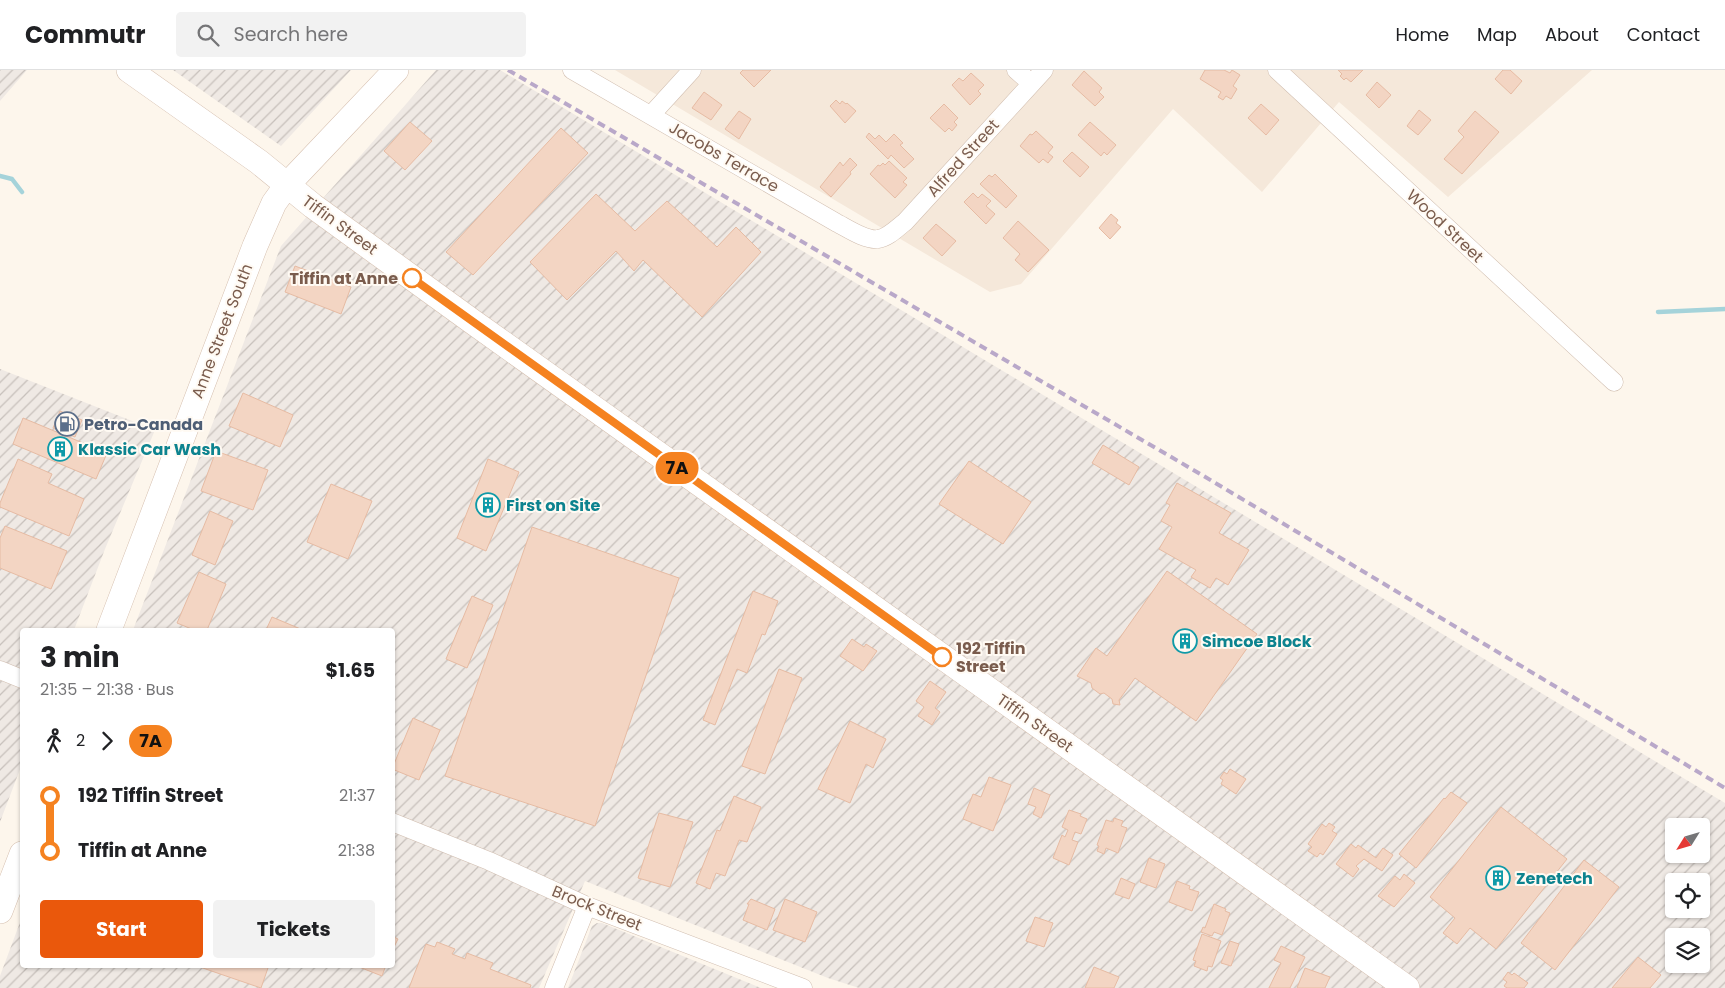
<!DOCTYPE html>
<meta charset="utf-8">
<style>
body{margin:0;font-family:Poppins,sans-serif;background:#f2f2f2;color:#202124;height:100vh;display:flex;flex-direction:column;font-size:19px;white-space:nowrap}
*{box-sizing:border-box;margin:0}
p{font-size:16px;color:#757577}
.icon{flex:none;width:28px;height:28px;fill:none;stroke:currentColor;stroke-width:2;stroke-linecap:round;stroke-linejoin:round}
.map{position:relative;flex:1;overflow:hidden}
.side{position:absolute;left:20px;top:558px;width:375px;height:340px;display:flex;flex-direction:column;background:#fff;border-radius:5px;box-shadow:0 1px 4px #0004}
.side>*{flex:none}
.badge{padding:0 10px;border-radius:16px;font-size:18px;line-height:32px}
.needle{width:32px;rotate:233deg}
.tools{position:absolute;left:1665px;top:748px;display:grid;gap:10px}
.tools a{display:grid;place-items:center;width:45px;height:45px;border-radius:5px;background:#fff;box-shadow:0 1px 4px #0004;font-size:25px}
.map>.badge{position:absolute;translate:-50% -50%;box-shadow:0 0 0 2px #fff}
.legs{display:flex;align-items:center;gap:8px;height:55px;padding:0 20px;font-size:16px}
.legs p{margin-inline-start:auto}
.overview{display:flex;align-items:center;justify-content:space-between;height:85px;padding:0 20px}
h1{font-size:28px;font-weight:700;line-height:38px}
.primary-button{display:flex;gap:10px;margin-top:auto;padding:10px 20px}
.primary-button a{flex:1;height:58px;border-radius:5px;background:#ea580c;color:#fff;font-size:20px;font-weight:700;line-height:58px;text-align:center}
.primary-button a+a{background:#f2f2f2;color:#202124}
ul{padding:0 20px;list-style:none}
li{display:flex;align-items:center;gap:18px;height:55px;font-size:19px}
li i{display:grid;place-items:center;width:8px;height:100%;margin:0 6px;background:currentColor}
li i::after{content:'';width:12px;height:12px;margin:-6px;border:4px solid;border-radius:50%;background:#fff}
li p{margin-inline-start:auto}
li:first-child i{background:linear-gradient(#0000 50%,currentColor 0)}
li:last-child i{background:linear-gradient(currentColor 50%,#0000 0)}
header{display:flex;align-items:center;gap:30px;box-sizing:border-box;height:70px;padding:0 25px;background:#fff;border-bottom:1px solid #e0e0e0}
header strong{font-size:24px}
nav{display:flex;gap:28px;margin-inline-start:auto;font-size:18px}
.search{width:350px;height:45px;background:#f2f2f2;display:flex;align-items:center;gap:12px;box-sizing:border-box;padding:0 18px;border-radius:5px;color:#757577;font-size:19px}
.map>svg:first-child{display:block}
.residential{fill:#f5e8da}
.industrial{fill:url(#industrial-furrows);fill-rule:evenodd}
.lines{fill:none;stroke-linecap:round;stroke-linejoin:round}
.stream{stroke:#a5d3da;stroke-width:4.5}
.building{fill:#f3d5c3;stroke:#e6bba3}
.street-casing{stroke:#d1beb0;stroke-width:19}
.secondary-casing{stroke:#d6c0b0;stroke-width:26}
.street{stroke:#fff;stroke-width:18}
.secondary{stroke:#fff;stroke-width:25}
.rail{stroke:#b9a8c9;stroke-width:4;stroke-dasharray:8 5;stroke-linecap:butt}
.line-1-casing{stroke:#fff;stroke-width:11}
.line-1{stroke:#f58220;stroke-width:8}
.stop-1-dot{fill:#fff;stroke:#f58220;stroke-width:2.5}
.labels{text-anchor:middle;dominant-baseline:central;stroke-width:4;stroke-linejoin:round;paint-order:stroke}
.street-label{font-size:16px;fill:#7a5c4d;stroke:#fffaf3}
.stop-label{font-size:16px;font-weight:bold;fill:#7a5c4d;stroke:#fffaf3;text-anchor:end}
.service-label{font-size:16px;font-weight:bold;fill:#4e5e75;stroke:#fffaf3;text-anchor:start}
.culture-label{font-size:16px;font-weight:bold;fill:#0d838f;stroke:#fffaf3;text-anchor:start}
</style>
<header>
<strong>Commutr</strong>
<div class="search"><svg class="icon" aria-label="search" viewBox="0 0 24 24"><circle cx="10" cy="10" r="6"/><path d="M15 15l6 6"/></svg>Search here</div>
<nav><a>Home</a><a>Map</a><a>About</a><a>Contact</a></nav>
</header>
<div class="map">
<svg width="1725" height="918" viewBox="0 0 1725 918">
<defs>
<pattern id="industrial-furrows" width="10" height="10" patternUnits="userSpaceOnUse" patternTransform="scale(1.25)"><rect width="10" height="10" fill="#efe9e4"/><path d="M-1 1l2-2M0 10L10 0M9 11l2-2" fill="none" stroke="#c7c0bb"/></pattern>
</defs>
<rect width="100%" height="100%" fill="#fdf6ec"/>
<path class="residential" d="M615 0H1592L1448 127 1339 32 1262 122 1173 39 1021 214 990 222Z"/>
<path class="industrial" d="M0 0H27L0 31Z
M173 0H351L281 76Z
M436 0H500L1725 733V918H859L828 908 585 811 539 918H0V906L22 847V895H392V560H133L281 176ZM1674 756H1701V784H1674ZM1674 811H1701V839H1674ZM1674 866H1701V894H1674Z
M0 299 155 360 105 479 74 560H22V694L0 752Z
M597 853H602L761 918H568L592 856Z"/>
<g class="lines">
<path class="stream" d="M0 106 12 109 22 122
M1658 242 1725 239"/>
</g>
<path class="building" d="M743 0H771L754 17 740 3Z
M1205 0H1224L1230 3 1232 0 1240 5 1233 16 1237 19 1231 29 1226 26 1223 30 1218 27 1221 22 1200 9Z
M1338 0H1363L1351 12 1346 8 1344 10 1340 6 1342 4Z
M1503 0H1510L1522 11 1511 24 1495 9Z
M1084 1 1102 18 1099 22 1104 27 1095 36 1072 15Z
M971 3 984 15 978 21 981 24 970 35 952 15 959 8 963 11Z
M1377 12 1391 25 1379 38 1366 25Z
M704 22 722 35 711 50 692 38Z
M836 30 840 34 842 31 846 34 847 33 856 41 845 53 830 36Z
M944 34 958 48 954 52 957 55 952 61 949 58 945 62 930 48Z
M1261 34 1279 50 1266 65 1248 48Z
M1419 40 1431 50 1418 65 1407 56Z
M739 41 751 49 739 69 725 59Z
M1475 41 1499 62 1462 104 1444 89 1464 67 1458 61Z
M410 52 432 71 405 100 384 81Z
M1090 52 1116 75 1107 85 1104 82 1101 86 1078 65Z
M561 58 588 83 473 205 446 182Z
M1036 61 1053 77 1048 83 1053 87 1048 93 1043 89 1039 93 1020 76 1030 64 1032 65Z
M869 63 875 69 879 65 886 72 894 64 903 73 900 75 914 89 904 98 891 85 888 89 866 67Z
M1072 82 1089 97 1080 107 1063 91Z
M850 88 857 95 850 102 851 104 831 127 820 117 840 92 843 96Z
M889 91 907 108 903 112 907 115 895 128 870 104 878 95 880 96 883 93 885 95Z
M995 104 1017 126 1006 138 980 114 989 105 992 107Z
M973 123 978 128 982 124 991 131 986 136 995 144 986 154 964 132Z
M596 124 635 161 667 131 717 177 736 157 761 182 702 247 643 190 634 201 616 181 567 230 530 192Z
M1111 144 1118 150 1116 153 1121 157 1110 169 1099 158Z
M1018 151 1049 180 1028 202 1015 190 1020 184 1003 168Z
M936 154 956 171 942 186 923 168Z
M295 196 351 217 341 244 285 222Z
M243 323 293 345 280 377 229 356Z
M60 341 82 350 75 367 53 358Z
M23 348 107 383 96 409 13 374Z
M1103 375 1139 397 1129 415 1092 393Z
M216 381 268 400 253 440 201 421Z
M18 389 52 404 48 413 84 429 69 466 0 437V433Z
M488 389 519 402 486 481 457 468Z
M969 391 1031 432 1003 474 939 434Z
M1177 413 1231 443 1219 463 1249 480 1228 515 1216 508 1210 518 1191 507 1196 500 1159 479 1172 457 1161 451 1170 435 1166 433Z
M331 414 372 431 348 489 307 472Z
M210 441 233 451 215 495 192 485Z
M5 456 67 481 51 519 0 498V468Z
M532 457 679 508 595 756 445 706Z
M1167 501 1257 564 1196 651 1135 608 1119 630 1120 635 1113 634 1112 629 1104 623 1100 624 1092 618 1091 613 1077 606 1096 578 1107 586Z
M199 502 226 514 207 560H194L177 553Z
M753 521 778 531 765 565 762 564 747 603 737 599 715 655 703 650Z
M472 526 493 535 467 598 446 589Z
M272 547 303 560H266Z
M852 569 864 577 866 574 877 581 863 601 840 586Z
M779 599 802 608 765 704 742 696Z
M930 611 946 622 935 638 940 642 932 655 918 646 924 637 916 631Z
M413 648 440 660 419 710 392 699Z
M850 651 886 669 873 698 866 694 850 733 818 719Z
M1230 699 1246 709 1236 724 1221 714 1223 710 1220 708 1224 702 1227 704Z
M989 707 1011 715 993 761 963 749 973 724 981 727Z
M1034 718 1050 725 1041 748 1033 744 1036 737 1028 734Z
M1451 722 1467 733 1416 798 1399 784 1444 728 1445 729Z
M734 726 761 737 747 772 739 770 725 806 716 803 710 819 696 813 717 760 720 761Z
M1501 737 1567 789 1496 879 1470 858 1457 874 1443 863 1455 848 1430 827Z
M1069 740 1081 744 1080 746 1087 749 1081 764 1075 762 1072 770 1078 772 1069 795 1053 788 1062 765 1065 767 1068 760 1062 757Z
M659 743 693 752 670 817 638 808Z
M1114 748 1123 751 1121 756 1127 758 1118 783 1106 778 1104 784 1097 781 1099 776 1097 775 1106 750 1113 752Z
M1329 753 1335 757 1332 761 1337 764 1323 785 1320 783 1317 787 1308 781 1312 777 1308 774 1322 754 1326 757Z
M1351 774 1356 778 1358 775 1376 788 1383 778 1393 785 1382 801 1364 789 1356 796 1359 799 1353 807 1336 794Z
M1149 788 1165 794 1156 818 1140 812Z
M1584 790 1619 817 1555 900 1521 873Z
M1404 804 1415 813 1394 837 1378 826 1395 806 1400 810Z
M1121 808 1135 814 1129 829 1115 824Z
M1177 811 1190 816 1189 819 1199 822 1192 841 1169 832Z
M751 829 775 839 767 860 743 850 749 834H747Z
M785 829 817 842 805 872 773 860Z
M1214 834 1226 839 1225 841 1230 843 1222 865 1214 862 1212 866 1201 862 1203 857 1205 858Z
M1035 847 1053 853 1044 877 1026 871Z
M1202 864 1221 871 1212 897 1208 896 1207 901 1194 896 1196 891 1193 890Z
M392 866 398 869 392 881Z
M1230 871 1239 874 1231 896 1221 893Z
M437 872 455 879 452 884 465 889 467 883 493 893 490 899 531 915 530 918H409L426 874 435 877Z
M1281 876 1305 887 1290 918H1269L1281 893 1274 890Z
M1638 887 1661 905 1650 918H1612Z
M194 895H269L261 918Z
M354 895H386L382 906Z
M1094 897 1119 907 1114 918H1085Z
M1305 898 1330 907 1325 918H1297Z
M1508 902 1512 905 1514 903 1528 913 1524 918H1507L1504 916 1507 912 1503 909Z"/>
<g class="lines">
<g class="street-casing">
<path id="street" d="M572 0 837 153C847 158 866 171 878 169 888 168 898 157 905 152L1044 0
M1016 0 1031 13
M1277 0 1614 312
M651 45 692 0
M0 600 22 609
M392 752 489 791 587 836 803 918
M554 918 587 836"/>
</g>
<g class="secondary-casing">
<path id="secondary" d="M129 0 259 92 313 136 473 252 1407 918
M109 560 255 176 274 133 287 115 396 0
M0 841 22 784"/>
</g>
<use href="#street" class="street"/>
<use href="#secondary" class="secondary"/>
<path class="rail" d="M508 0 1202 405 1725 718"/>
</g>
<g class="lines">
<g class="line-1-casing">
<path id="line-1" d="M412 208 942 587"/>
</g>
<use href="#line-1" class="line-1"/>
</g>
<defs>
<g id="fuel-ring" transform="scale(1.25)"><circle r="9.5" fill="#fffaf3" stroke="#5c6f8a" stroke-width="1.5"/><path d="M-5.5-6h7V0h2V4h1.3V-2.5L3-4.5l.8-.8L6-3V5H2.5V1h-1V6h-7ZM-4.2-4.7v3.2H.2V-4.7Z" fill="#5c6f8a"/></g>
<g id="building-ring" transform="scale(1.25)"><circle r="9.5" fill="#fffaf3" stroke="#0f9aa8" stroke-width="1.5"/><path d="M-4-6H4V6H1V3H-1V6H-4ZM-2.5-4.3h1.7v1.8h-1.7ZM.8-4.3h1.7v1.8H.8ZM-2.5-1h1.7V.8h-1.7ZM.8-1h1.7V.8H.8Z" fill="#0f9aa8"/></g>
</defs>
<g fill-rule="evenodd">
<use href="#fuel-ring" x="67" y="354"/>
<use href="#building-ring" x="60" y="379"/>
<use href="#building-ring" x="488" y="435"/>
<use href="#building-ring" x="1185" y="571"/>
<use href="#building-ring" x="1498" y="808"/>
</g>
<g class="stop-1-dot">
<circle cx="412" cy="208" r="9"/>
<circle cx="942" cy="587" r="9"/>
</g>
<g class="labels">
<g class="street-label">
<text transform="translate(724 87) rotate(30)">Jacobs Terrace</text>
<text transform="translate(963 88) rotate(-48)">Alfred Street</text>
<text transform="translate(340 155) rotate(36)">Tiffin Street</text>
<text transform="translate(1445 156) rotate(43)">Wood Street</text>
<text transform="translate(222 261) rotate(-69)">Anne Street South</text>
<text transform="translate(1035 653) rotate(35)">Tiffin Street</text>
<text transform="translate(597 838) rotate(22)">Brock Street</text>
</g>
<g class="stop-label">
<text x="398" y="208">Tiffin at Anne</text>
<text x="956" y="578" text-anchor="start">192 Tiffin<tspan x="956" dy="18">Street</tspan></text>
</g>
<g class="service-label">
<text x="84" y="354">Petro-Canada</text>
</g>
<g class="culture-label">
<text x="78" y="379">Klassic Car Wash</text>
<text x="506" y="435">First on Site</text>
<text x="1202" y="571">Simcoe Block</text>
<text x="1516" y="808">Zenetech</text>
</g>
</g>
</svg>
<div class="tools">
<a><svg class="needle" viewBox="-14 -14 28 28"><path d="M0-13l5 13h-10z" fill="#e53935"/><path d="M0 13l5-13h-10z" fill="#757577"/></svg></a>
<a><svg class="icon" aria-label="locate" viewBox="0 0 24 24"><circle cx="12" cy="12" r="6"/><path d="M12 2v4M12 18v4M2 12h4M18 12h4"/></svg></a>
<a><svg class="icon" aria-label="layers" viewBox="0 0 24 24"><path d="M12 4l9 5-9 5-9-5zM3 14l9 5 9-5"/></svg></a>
</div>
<b class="badge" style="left:677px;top:398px;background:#f58220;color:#111">7A</b>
<section class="side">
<div class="overview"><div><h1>3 min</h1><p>21:35 – 21:38 · Bus</p></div><b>$1.65</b></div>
<div class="legs"><svg class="icon" aria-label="walk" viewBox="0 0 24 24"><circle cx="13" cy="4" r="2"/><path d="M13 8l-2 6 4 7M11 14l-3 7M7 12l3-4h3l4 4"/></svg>2<svg class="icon" aria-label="forward" viewBox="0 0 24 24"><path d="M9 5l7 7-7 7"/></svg><b class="badge" style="background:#f58220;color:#111">7A</b></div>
<ul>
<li><i style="color:#f58220"></i><b>192 Tiffin Street</b><p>21:37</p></li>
<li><i style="color:#f58220"></i><b>Tiffin at Anne</b><p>21:38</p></li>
</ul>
<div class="primary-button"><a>Start</a><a>Tickets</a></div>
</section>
</div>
